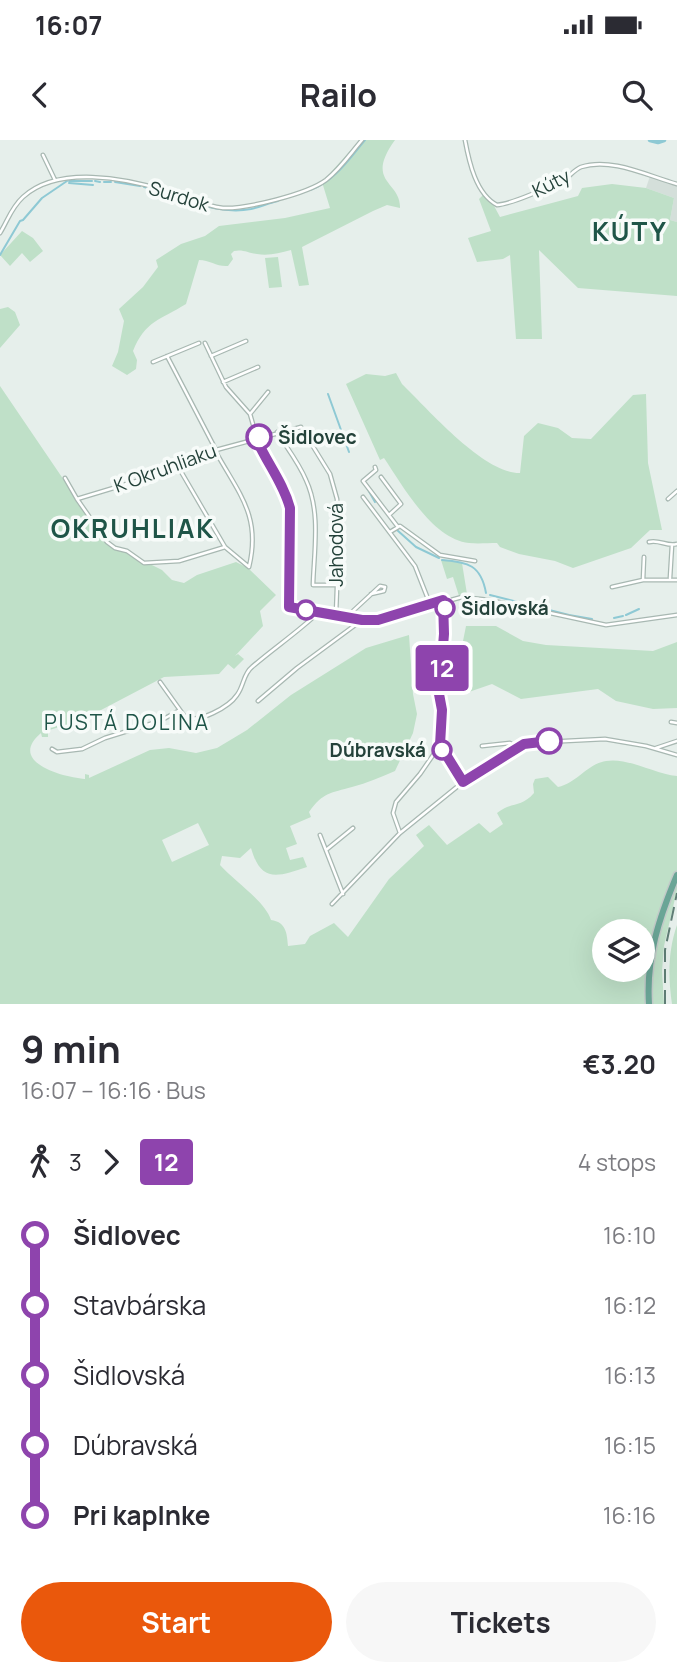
<!DOCTYPE html>
<meta charset="utf-8">
<style>
body{margin:0;font-family:Manrope,sans-serif;background:#f7f7f7;color:#2b2b33;height:100vh;display:flex;flex-direction:column;font-size:26px;white-space:nowrap}
*{box-sizing:border-box;margin:0}
p{font-size:23px;color:#7c7c81}
.icon{flex:none;width:38px;height:38px;fill:none;stroke:currentColor;stroke-width:2;stroke-linecap:round;stroke-linejoin:round}
.map{position:relative;height:864px;overflow:hidden}
.drawer{display:flex;flex-direction:column;background:#fff;flex:1}
.drawer>*{flex:none}
.badge{padding:0 14px;border-radius:5px;font-size:24px;line-height:46px}
.tools{position:absolute;left:592px;top:779px;display:grid;gap:14px}
.tools a{display:grid;place-items:center;width:63px;height:63px;border-radius:50%;background:#fff;box-shadow:0 7px 28px #0002;font-size:35px}
.map>.badge{position:absolute;translate:-50% -50%;box-shadow:0 0 0 4px #fff}
.legs{display:flex;align-items:center;gap:10px;height:77px;padding:0 21px;font-size:23px}
.legs p{margin-inline-start:auto}
.overview{display:flex;align-items:center;justify-content:space-between;height:119px;padding:0 21px}
h1{font-size:38px;font-weight:700;line-height:52px}
.button{display:flex;gap:14px;margin-top:auto;padding:14px 21px}
.button a{flex:1;height:80px;border-radius:42px;background:#ea580c;color:#fff;font-size:28px;font-weight:700;line-height:80px;text-align:center}
.button a+a{background:#f7f7f7;color:#2b2b33}
ul{padding:0 21px;list-style:none}
li{display:flex;align-items:center;gap:24px;height:70px;font-size:26px}
li i{display:grid;place-items:center;width:10px;height:100%;margin:0 9px;background:currentColor}
li i::after{content:'';width:18px;height:18px;margin:-9px;border:5px solid;border-radius:50%;background:#fff}
li p{margin-inline-start:auto}
li:first-child i{background:linear-gradient(#0000 50%,currentColor 0)}
li:last-child i{background:linear-gradient(currentColor 50%,#0000 0)}
.status{display:flex;justify-content:space-between;align-items:center;height:49px;padding:0 35px;background:#fff;direction:ltr}
.status svg{height:19px;fill:currentColor}
header{display:flex;justify-content:space-between;align-items:center;height:91px;padding:0 21px;background:#fff;font-size:32px;font-weight:700}
.map>svg:first-child{display:block}
.built{fill:#d4dfda}
.green{fill:#bfe0c8;fill-rule:evenodd}
.lines{fill:none;stroke-linecap:round;stroke-linejoin:round}
.stream{stroke:#8ec9d4;stroke-width:2}
.river{stroke:#8ec9d4;stroke-width:4.5}
.minor-casing{stroke:#a8b8b2;stroke-width:5}
.primary-casing{stroke:#c2cac8;stroke-width:9}
.minor{stroke:#fff;stroke-width:2.5}
.primary{stroke:#6aa596;stroke-width:6}
.rail{stroke:#5f7d75;stroke-width:2;stroke-dasharray:14 7;stroke-linecap:butt}
.line-1-casing{stroke:#fff;stroke-width:16}
.line-1{stroke:#8e44ad;stroke-width:10}
.stop-1-dot{fill:#fff;stroke:#8e44ad;stroke-width:3.5}
.labels{text-anchor:middle;dominant-baseline:central;stroke-width:7;stroke-linejoin:round;paint-order:stroke}
.street-label{font-size:19px;fill:#24423a;stroke:#f7fbf9}
.stop-label{font-size:19px;font-weight:bold;fill:#24423a;stroke:#f7fbf9;text-anchor:start}
.neighbourhood-label{font-size:21px;letter-spacing:2px;fill:#1f5548;stroke:#f7fbf9}
.district-label{font-size:26px;font-weight:bold;letter-spacing:2px;fill:#1f5548;stroke:#f7fbf9}
</style>
<div class="status"><b>16:07</b><svg viewBox="0 0 49 12"><path d="M0 12V9h3v3zM5 12V6h3v6zM10 12V3h3v9zM15 12V0h3v12zM26 1h20v11H26zM47 4h2v5h-2z"/></svg></div>
<header><svg class="icon" aria-label="back" viewBox="0 0 24 24"><path d="M15 5l-7 7 7 7"/></svg>Railo<svg class="icon" aria-label="search" viewBox="0 0 24 24"><circle cx="10" cy="10" r="6"/><path d="M15 15l6 6"/></svg></header>
<div class="map">
<svg width="677" height="864" viewBox="0 0 677 864">
<rect width="100%" height="100%" fill="#e6efeb"/>
<path class="built" d="M650 36 677 43V82L670 80 674 58 646 48Z"/>
<path class="green" d="M360 0H395C364 43 401 41 400 68L387 65 373 71 302 107 309 145 299 146 291 110C279 113 269 116 257 114 248 113 243 109 234 111L231 114 233 119 228 126C217 127 210 120 199 120L186 164C160 180 145 181 133 211L137 220 136 229 127 235 112 226 118 212 124 181 119 169 143 147 158 127 156 120 181 104 205 96 219 86 285 78 330 68 322 42Z
M612 44 646 48 674 58 670 80 677 82V156L578 148 539 110 542 199H516L510 115 503 119 477 122 468 98 491 91 479 59 484 54 493 64 500 77 578 56 582 48Z
M22 91 33 98 43 111 30 122 22 113 10 126 0 115Z
M278 117 282 147 269 148 265 118Z
M8 167 15 172 20 185 0 208V169Z
M396 233 402 244C428 269 484 334 520 333L524 296 538 283 558 288 572 298 591 299 633 255 646 254 648 323 662 390H650L631 408 573 428 555 421 519 414 500 407 497 403C488 403 478 404 469 403 432 399 403 346 384 318L380 320 346 244 366 234 385 236Z
M0 246 108 405 127 412 140 423 150 424 162 430 172 440 184 443 197 435 236 422 248 428 276 455 260 471 263 486 235 516 238 514 244 519 234 529 228 524 219 534 164 537 82 580 43 592 48 593V597H42L41 593C7 622 62 637 85 639V634L89 635V638L150 610 169 608 196 613 217 608 247 590 291 555 366 508 409 495 413 554 417 574 413 593 395 631C381 637 367 643 352 647 331 653 323 652 309 672L311 677 290 686 297 704 286 708 290 720 303 717 307 727C277 737 261 743 251 708L240 718 222 716 220 725C234 741 265 761 271 780 286 782 287 793 288 806L305 804 310 796 334 783 348 797 389 739 424 706 416 695 429 685 447 705 479 683 490 693 503 684 497 673C513 661 521 668 534 653L533 644 535 639 548 637 558 647C577 643 587 624 606 621 627 617 655 634 677 636V750L664 806 662 831 664 864H0ZM198 683 209 705 172 722 162 700ZM604 791H642V830H604Z
M441 420 462 423 467 454 459 456 453 437 447 439Z
M466 486H496L523 501 546 505 653 511 677 502V568L653 569 616 561 598 549 521 559 492 544 466 553 456 552 454 547 459 538 458 511 462 506Z
M677 785V864H672C668 837 668 811 677 785Z"/>
<g class="lines">
<path class="stream" d="M69 41H92
M95 41 100 42
M104 42H111
M115 42 140 46
M69 43 93 45
M144 47C179 55 214 76 251 69 260 67 269 63 278 61
M310 50C334 42 349 19 365 0
M0 115 20 81 23 80 42 58 67 41
M328 254 349 312
M366 346 375 362
M397 390 416 407 439 418
M442 420C468 422 481 425 486 453
M490 455 569 475 592 479
M626 475 639 469
M614 478 623 476"/>
<path class="river" d="M650 0 658 2 664 0"/>
<g class="minor-casing">
<path id="minor" d="M465 0C469 22 476 54 497 65 512 64 549 47 564 40 570 36 574 30 581 27 611 17 648 36 677 44
M43 15 55 40
M0 93C8 80 11 68 23 57 58 25 125 38 167 51 186 56 204 66 223 68 247 69 307 54 326 40 340 29 350 14 362 0
M205 203 226 247 250 274 261 312 286 353 291 387 288 461 291 468 351 476 362 480H378L462 457 489 460 606 485 677 475
M167 216 216 310 217 314C240 355 261 377 249 427L225 407
M211 216 246 201
M153 222 199 203
M223 242 258 227
M250 274 268 252
M277 292C287 308 299 323 306 340 321 372 314 411 313 445H336
M375 327 376 330 363 341 398 387
M381 337 401 364 389 375
M65 338 77 359 150 337 176 323 216 310 301 287 330 334 337 359 339 394 336 474
M363 357 415 426 430 464
M77 359 107 402 115 408 127 411 144 423 179 421 225 407 176 323
M668 359 677 351
M390 392 400 386 440 415 475 421
M649 402C659 399 667 407 677 404
M670 438 672 405
M643 440 644 417
M612 447 643 440H677
M351 476 353 471 380 446 385 447 384 451 371 454
M160 542 185 577C198 584 229 567 237 555 244 546 243 534 252 527 274 508 298 492 319 472
M258 561 297 528 362 480
M671 582 677 583
M440 605 463 642
M482 606 510 603 518 608
M656 608 677 601
M52 609 57 612 82 609 105 598 160 581 180 570
M400 693 393 673 396 662 420 634 440 605 442 570 439 546 445 476 443 460
M320 695 343 754
M326 710 353 688
M332 764 400 693 463 642 526 603 605 599 646 606 677 615"/>
</g>
<g class="primary-casing">
<path id="primary" d="M649 864C646 817 659 778 677 735"/>
</g>
<use href="#minor" class="minor"/>
<use href="#primary" class="primary"/>
<path class="rail" d="M665 864V810L677 753"/>
</g>
<g class="lines">
<g class="line-1-casing">
<path id="line-1" d="M259 297 256 298C266 322 283 342 290 368L289 467 362 480H378L443 460 444 494 439 554 442 570 440 605 463 642 524 604 549 601"/>
</g>
<use href="#line-1" class="line-1"/>
</g>
<g class="stop-1-dot">
<circle cx="259" cy="297" r="12"/>
<circle cx="445" cy="468" r="9"/>
<circle cx="306" cy="470" r="9"/>
<circle cx="549" cy="601" r="12"/>
<circle cx="442" cy="610" r="9"/>
</g>
<g class="labels">
<g class="street-label">
<text transform="translate(551 43) rotate(-27)">Kúty</text>
<text transform="translate(179 56) rotate(17)">Surdok</text>
<text transform="translate(165 328) rotate(-20)">K Okruhliaku</text>
<text transform="translate(336 405) rotate(-90)">Jahodová</text>
</g>
<g class="stop-label">
<text x="278" y="297">Šidlovec</text>
<text x="461" y="468">Šidlovská</text>
<text x="426" y="610" text-anchor="end">Dúbravská</text>
</g>
<g class="neighbourhood-label">
<text x="127" y="582">PUSTÁ DOLINA</text>
</g>
<g class="district-label">
<text x="630" y="91">KÚTY</text>
<text x="133" y="388">OKRUHLIAK</text>
</g>
</g>
</svg>
<div class="tools">
<a><svg class="icon" aria-label="layers" viewBox="0 0 24 24"><path d="M12 4l9 5-9 5-9-5zM3 14l9 5 9-5"/></svg></a>
</div>
<b class="badge" style="left:442px;top:528px;background:#8e44ad;color:#fff">12</b>
</div>
<section class="drawer">
<div class="overview"><div><h1>9 min</h1><p>16:07 – 16:16 · Bus</p></div><b>€3.20</b></div>
<div class="legs"><svg class="icon" aria-label="walk" viewBox="0 0 24 24"><circle cx="13" cy="4" r="2"/><path d="M13 8l-2 6 4 7M11 14l-3 7M7 12l3-4h3l4 4"/></svg>3<svg class="icon" aria-label="forward" viewBox="0 0 24 24"><path d="M9 5l7 7-7 7"/></svg><b class="badge" style="background:#8e44ad;color:#fff">12</b><p>4 stops</p></div>
<ul>
<li><i style="color:#8e44ad"></i><b>Šidlovec</b><p>16:10</p></li>
<li><i style="color:#8e44ad"></i><span>Stavbárska</span><p>16:12</p></li>
<li><i style="color:#8e44ad"></i><span>Šidlovská</span><p>16:13</p></li>
<li><i style="color:#8e44ad"></i><span>Dúbravská</span><p>16:15</p></li>
<li><i style="color:#8e44ad"></i><b>Pri kaplnke</b><p>16:16</p></li>
</ul>
<div class="button"><a>Start</a><a>Tickets</a></div>
</section>
